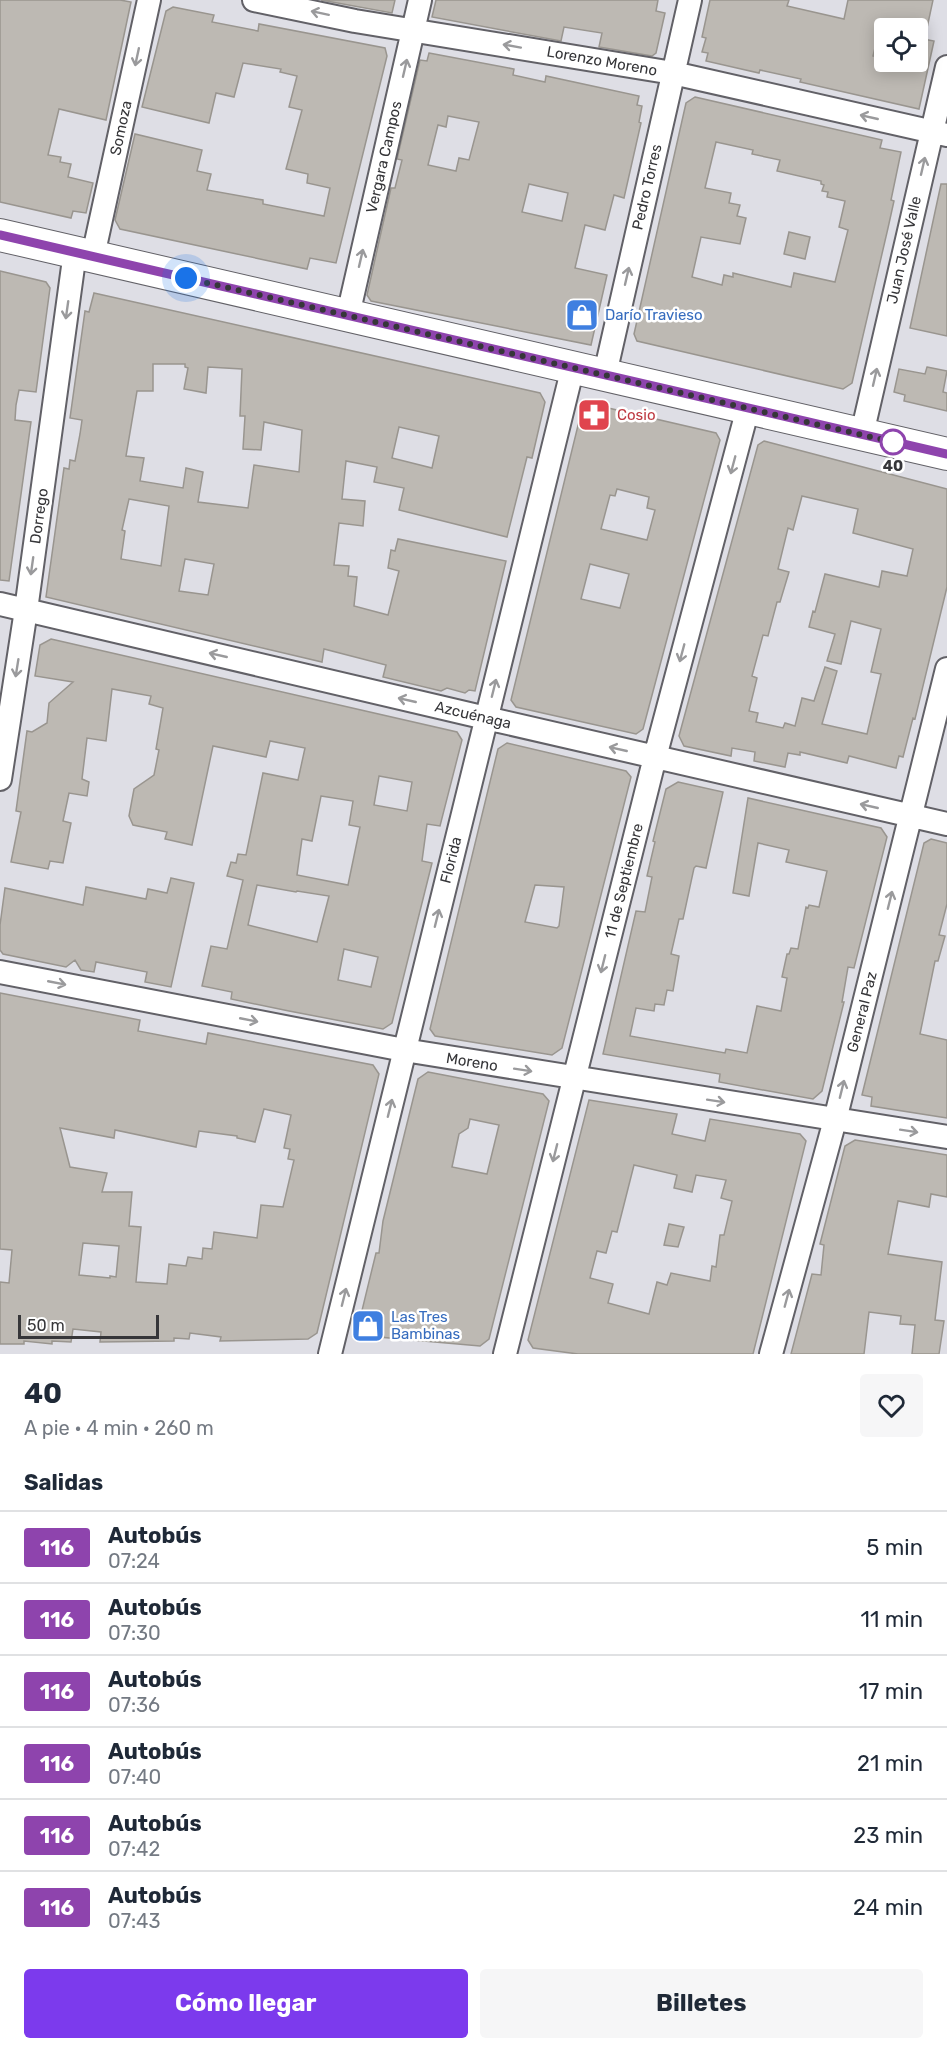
<!DOCTYPE html>
<html lang="es">
<meta charset="utf-8">
<style>
body{margin:0;font-family:Rubik,sans-serif;background:#f6f6f7;color:#1f2937;height:100vh;display:flex;flex-direction:column;font-size:22px;white-space:nowrap}
*{box-sizing:border-box;margin:0}
p{font-size:20px;color:#747a83}
.icon{flex:none;width:33px;height:33px;fill:none;stroke:currentColor;stroke-width:2;stroke-linecap:round;stroke-linejoin:round}
.map{position:relative;height:1354px;overflow:hidden}
.side{display:flex;flex-direction:column;background:#fff;flex:1}
.side>*{flex:none}
.badge{padding:0 12px;border-radius:4px;font-size:21px;line-height:39px}
.tools{position:absolute;left:874px;top:18px;display:grid;gap:12px}
.tools a{display:grid;place-items:center;width:54px;height:54px;border-radius:6px;background:#fff;box-shadow:0 3px 15px #0003;font-size:30px}
.scale{position:absolute;left:18px;bottom:15px;width:141px;box-sizing:border-box;padding-left:6px;border:3px solid #363639;border-top:0;font-size:16px;line-height:21px;white-space:nowrap;color:#363639;-webkit-text-stroke:4px #fff;paint-order:stroke}
.you{position:absolute;width:30px;height:30px;margin:-15px;border:4px solid #fff;border-radius:50%;background:#1a73e8;box-shadow:0 0 0 9px #1a73e833}
.map>.badge{position:absolute;translate:-50% -50%;box-shadow:0 0 0 3px #fff}
h2{padding:0 24px;font-size:22px;line-height:54px}
.round{display:grid;place-items:center;flex:none;width:63px;height:63px;border-radius:6px;background:#f6f6f7}
.head{display:flex;align-items:center;justify-content:space-between;height:102px;padding:0 24px}
h1{font-size:28px;font-weight:700;line-height:45px}
.cta{display:flex;gap:12px;margin-top:auto;padding:12px 24px}
.cta a{flex:1;height:69px;border-radius:6px;background:#7c3aed;color:#fff;font-size:24px;font-weight:700;line-height:69px;text-align:center}
.cta a+a{background:#f6f6f7;color:#1f2937}
ul{padding:0;list-style:none}
li{display:flex;align-items:center;gap:18px;height:72px;padding:0 24px;border-top:2px solid #e0e1e3}
li div{flex:1}
li b{display:block;font-size:22px}
li em{font-style:normal}
li .badge{min-width:66px;font-weight:700;text-align:center}
.map>svg:first-child{display:block}
.building{fill:#bdb9b3;stroke:#99958f;stroke-width:1.5;fill-rule:evenodd}
.lines{fill:none;stroke-linecap:round;stroke-linejoin:round}
.minor-casing{stroke:#626167;stroke-width:26}
.secondary-casing{stroke:#626167;stroke-width:34}
.minor{stroke:#fff;stroke-width:22}
.secondary{stroke:#fff;stroke-width:32}
.oneway{stroke:#9a9a9c}
.line-casing{stroke:#fff;stroke-width:14}
.line{stroke:#8e44ad;stroke-width:9}
.walk{stroke:#363639;stroke-width:6;stroke-dasharray:0 10.8}
.stop-dot{fill:#fff;stroke:#8e44ad;stroke-width:3}
.labels{text-anchor:middle;dominant-baseline:central;stroke-width:5;stroke-linejoin:round;paint-order:stroke}
.street-label{font-size:15px;fill:#363639;stroke:#fff}
.shop-label{font-size:15px;fill:#366cbe;stroke:#fff;text-anchor:start}
.health-label{font-size:15px;fill:#be3a42;stroke:#fff;text-anchor:start}
.stop-label{font-size:15px;font-weight:bold;fill:#363639;stroke:#fff}
</style>
<div class="map">
<svg width="947" height="1354" viewBox="0 0 947 1354">
<rect width="100%" height="100%" fill="#dedee5"/>
<path class="building" d="M0 0H120L131 2 106 120 59 109 48 155 61 157 60 162 71 164 68 177 93 183 86 213 73 211 71 218 0 202Z
M321 0H395L392 13Z
M436 0H658L656 11 665 13 656 53 652 56 599 47 602 33 564 27 561 41 432 17Z
M710 0H789L787 6 844 19 848 0H933L927 28H880L873 56 885 59V62H918V38L934 41 919 109 800 82 801 79 760 70 759 73 706 61 708 53 702 52 706 38 702 37Z
M173 7 214 15 212 22 258 31 259 24 385 48 387 56 336 263 310 258 307 269 120 229 115 220 135 134 202 150 197 171 211 174 207 190 263 200V204L324 216 330 188 307 183 308 174 286 169 302 110 289 107 297 76 280 72 281 69 243 63 234 97 216 93 209 123 142 107 166 11Z
M429 53 514 69 513 75 545 82 546 76 639 96 637 105 642 106 639 122 641 123 624 198 614 195 605 230 585 225 575 268 607 275 591 345 371 301 367 295 391 188H395L402 160 397 159 420 60 427 61ZM448 116 479 122 469 160 459 158 456 171 428 165 438 125 446 127ZM529 184 568 193 562 221 522 212Z
M695 97 882 140 880 148 901 152 891 200 894 201 888 228 852 383 843 389 637 341 634 334 686 103ZM716 142 753 150 752 154 780 160 777 171 821 181V184L824 185 822 191 828 192 827 197 845 201 839 227 848 230 835 282 794 273 791 287 733 273V277L724 275 722 285 692 277 701 237 740 244 746 218 737 216 740 205 729 203 731 193 705 188Z
M941 184H947V336L910 328Z
M789 232 810 237 805 259 784 254Z
M0 271 46 282 50 288 36 392 19 390 16 405 15 420 31 422 9 581 0 580Z
M94 293 540 393 545 402 532 458 527 457 507 537 399 510 404 488 374 482 377 467 346 461 342 499 365 501 363 526 339 523 334 565 349 566 348 576 357 577 354 606 388 615 399 571 388 568 391 550 395 551 398 539 506 561 475 691 469 690 465 693 447 688 441 691 383 677 386 665 324 649 322 662 46 597 64 468 69 469 70 460 75 461 80 434 82 420 70 418 85 311 89 312ZM153 364H185V367L188 368 184 389 206 393 208 367 242 369 240 416H245L243 449 261 450 264 422 302 430 299 472 254 465 248 508 198 502 203 472 186 468 183 488 140 481 144 458 126 456 137 391H153ZM399 427 439 436 432 468 392 458ZM129 499 169 506 161 566 121 559 125 531 122 530ZM185 559 214 564 208 595 179 591Z
M927 367 947 371 943 392 947 393V411L904 401 905 395 894 392 899 369 925 374Z
M591 404 716 433 720 440 643 729 636 734 516 707 511 700 582 409ZM617 489 649 497 647 508 655 510 647 540 601 529 610 495 615 496ZM590 564 629 574 620 608 581 599Z
M764 441 947 489V587L915 719 913 718 903 757 899 756 896 768 849 756 847 763 800 752V755L788 753 785 767 754 761 755 752 732 748 731 756 684 746 679 736 758 445ZM802 496 858 509 853 533 913 549 907 576 882 571 879 587 825 574 815 612 813 611 809 627 835 634 827 661 841 664 851 621 881 629 871 672 881 674 867 734 822 724 837 671 825 667 814 701 802 698 795 726 785 723 783 728 756 722 758 713 749 711 757 678 752 676 763 635 768 636 777 602H780L789 572 778 569 788 528 793 530Z
M51 639 457 732 462 740 440 826 427 824 422 861 432 863 392 1023 383 1029 289 1011 231 999 232 992 202 986 211 946 227 949 243 880 227 876 231 862 236 863 238 854 246 855 263 773 298 780 305 748 270 741 266 757 213 746 192 845 165 839 167 832 133 825 129 816 134 789 154 775 159 750 156 749 163 708 149 704 151 696 112 689 106 741 87 738 82 779 89 782 87 796 69 793 63 821 71 823 63 863 50 861 48 869 11 862 21 812 16 811 27 731 32 732 47 723 49 703 73 682 35 676 40 645ZM379 776 412 782 407 811 374 805ZM321 796 353 801 349 825 360 827 348 885 297 875 302 839 312 841ZM257 885 296 892 297 891 329 896 317 942 248 925ZM344 949 378 957 371 987 338 980Z
M507 743 626 771 631 777 562 1048 552 1055 435 1036 430 1029 498 749ZM535 885 564 887 559 926 557 928 525 922Z
M678 782 723 792 706 868 696 866 694 868 683 919H679L671 954 679 956 673 991 667 990 664 1005 655 1004 654 1011 636 1008 630 1036 725 1053 726 1049 747 1053 757 1006 781 1011 787 978 782 977 787 954H789L791 948 798 949 806 907 808 908 809 905 819 907 827 871 786 862 789 850 758 843 749 896 733 893 748 798 881 828 887 837 854 968 848 967 842 1002H844L822 1091 813 1099 719 1082 720 1074 603 1054 636 911 645 912 652 877 647 876 655 842 653 841 666 789Z
M931 839 947 843V904L939 935 945 936 938 961H935L920 1034 947 1040V1118L871 1106 872 1097 862 1095 924 843Z
M171 878 194 883 171 987 145 982 147 972 96 962 94 972 81 970 75 960 66 967 3 954 0 950V925L5 888 83 905 86 887 146 899 148 889 167 893Z
M0 993 140 1020 138 1031 206 1044 208 1033 373 1065 379 1074 317 1333 308 1339 220 1341 221 1337 190 1333 189 1339 174 1338V1341L100 1342 101 1332 73 1329 71 1342 52 1341V1344L24 1341V1344H0V1282L9 1283 12 1250 0 1249ZM264 1109 291 1115 284 1148 290 1149 288 1159 294 1160 283 1207 261 1205 257 1238 214 1232 212 1249 203 1248 202 1259 188 1257 186 1266 169 1264 167 1284 136 1282 141 1227 129 1226 132 1192H102L107 1173 70 1167 60 1128 114 1138 115 1130 196 1147 199 1131 237 1136V1138L255 1142ZM83 1243 119 1246 116 1277 110 1276V1278L79 1275Z
M428 1072 543 1094 549 1101 489 1339 480 1346 356 1335 376 1253H379L383 1221 418 1079ZM470 1119 499 1125 487 1174 452 1167 459 1134 468 1128Z
M589 1100 677 1114 672 1134 705 1141 710 1119 800 1134 806 1141 753 1354H578L533 1348 528 1340ZM634 1165 677 1175 674 1188 692 1192 696 1175 726 1180 721 1198 732 1201 724 1235H720L716 1267 712 1266 710 1281 671 1273 667 1285 657 1282 649 1314 608 1303 613 1284 590 1278 597 1251 606 1253 612 1231 617 1232Z
M855 1140 947 1155V1197L931 1194 929 1207 898 1201 888 1254 942 1262 935 1320 944 1321 939 1354H912L915 1325 900 1324 901 1316 869 1312 864 1354H791L812 1274 821 1275 824 1245 820 1244 845 1146Z
M669 1224 684 1227 678 1247 664 1245Z"/>
<g class="lines">
<g class="minor-casing">
<path id="minor" d="M254 0 355 21 673 73 947 135
M93 256 149 0
M348 315 420 0
M605 374 690 0
M862 434 947 67
M0 604 486 718 947 824
M0 779 26 610 75 252
M0 972 404 1050 947 1137
M330 1354 573 367
M505 1354 655 757 748 408
M771 1354 835 1120 947 669"/>
</g>
<g class="secondary-casing">
<path id="secondary" d="M0 235 947 454"/>
</g>
<use href="#minor" class="minor"/>
<use href="#secondary" class="secondary"/>
</g>
<defs><path id="oneway-shaft" d="M-6 0H5M1.5-3L5.5 0L1.5 3" fill="none" stroke-width="1.6" stroke-linecap="round" stroke-linejoin="round" transform="scale(1.5)"/></defs>
<g class="oneway">
<use href="#oneway-shaft" transform="translate(320 13) rotate(-168)"/>
<use href="#oneway-shaft" transform="translate(512 46) rotate(-170)"/>
<use href="#oneway-shaft" transform="translate(137 57) rotate(102)"/>
<use href="#oneway-shaft" transform="translate(405 68) rotate(-77)"/>
<use href="#oneway-shaft" transform="translate(869 117) rotate(-167)"/>
<use href="#oneway-shaft" transform="translate(923 166) rotate(-77)"/>
<use href="#oneway-shaft" transform="translate(361 258) rotate(-77)"/>
<use href="#oneway-shaft" transform="translate(627 276) rotate(-77)"/>
<use href="#oneway-shaft" transform="translate(67 310) rotate(98)"/>
<use href="#oneway-shaft" transform="translate(875 377) rotate(-77)"/>
<use href="#oneway-shaft" transform="translate(733 465) rotate(105)"/>
<use href="#oneway-shaft" transform="translate(32 566) rotate(98)"/>
<use href="#oneway-shaft" transform="translate(682 653) rotate(105)"/>
<use href="#oneway-shaft" transform="translate(218 655) rotate(-167)"/>
<use href="#oneway-shaft" transform="translate(17 668) rotate(99)"/>
<use href="#oneway-shaft" transform="translate(494 688) rotate(-76)"/>
<use href="#oneway-shaft" transform="translate(407 700) rotate(-167)"/>
<use href="#oneway-shaft" transform="translate(618 749) rotate(-167)"/>
<use href="#oneway-shaft" transform="translate(869 806) rotate(-167)"/>
<use href="#oneway-shaft" transform="translate(890 900) rotate(-76)"/>
<use href="#oneway-shaft" transform="translate(437 918) rotate(-76)"/>
<use href="#oneway-shaft" transform="translate(603 964) rotate(104)"/>
<use href="#oneway-shaft" transform="translate(57 983) rotate(11)"/>
<use href="#oneway-shaft" transform="translate(249 1020) rotate(11)"/>
<use href="#oneway-shaft" transform="translate(523 1070) rotate(9)"/>
<use href="#oneway-shaft" transform="translate(842 1089) rotate(-76)"/>
<use href="#oneway-shaft" transform="translate(716 1101) rotate(9)"/>
<use href="#oneway-shaft" transform="translate(390 1108) rotate(-76)"/>
<use href="#oneway-shaft" transform="translate(909 1131) rotate(9)"/>
<use href="#oneway-shaft" transform="translate(555 1153) rotate(104)"/>
<use href="#oneway-shaft" transform="translate(344 1297) rotate(-76)"/>
<use href="#oneway-shaft" transform="translate(787 1298) rotate(-75)"/>
</g>
<g class="lines">
<g class="line-casing">
<path id="line" d="M0 235 947 454"/>
</g>
<use href="#line" class="line"/>
<path class="walk" d="M186 278 893 442"/>
</g>
<defs>
<g id="shop-square" transform="scale(1.725)"><rect x="-9" y="-9" width="18" height="18" rx="4" fill="#3f7fe0" stroke="#fff"/><path d="M-5-2.5h2.3a2.7 3.5 0 0 1 5.4 0H5L5.5 6h-11ZM-1.5-2.5h3a1.5 2.3 0 0 0-3 0Z" fill="#fff"/></g>
<g id="pharmacy-square" transform="scale(1.725)"><rect x="-9" y="-9" width="18" height="18" rx="4" fill="#e0444e" stroke="#fff"/><path d="M-2-6h4v4h4v4h-4v4h-4v-4h-4v-4h4Z" fill="#fff"/></g>
</defs>
<g fill-rule="evenodd">
<use href="#shop-square" x="582" y="315"/>
<use href="#pharmacy-square" x="594" y="415"/>
<use href="#shop-square" x="368" y="1326"/>
</g>
<circle class="stop-dot" cx="893" cy="442" r="12"/>
<g class="labels">
<g class="street-label">
<text transform="translate(602 61) rotate(10)">Lorenzo Moreno</text>
<text transform="translate(121 128) rotate(-78)">Somoza</text>
<text transform="translate(384 157) rotate(-77)">Vergara Campos</text>
<text transform="translate(647 187) rotate(-77)">Pedro Torres</text>
<text transform="translate(904 250) rotate(-77)">Juan José Valle</text>
<text transform="translate(39 516) rotate(-82)">Dorrego</text>
<text transform="translate(473 715) rotate(13)">Azcuénaga</text>
<text transform="translate(451 860) rotate(-76)">Florida</text>
<text transform="translate(624 881) rotate(-76)">11 de Septiembre</text>
<text transform="translate(862 1012) rotate(-76)">General Paz</text>
<text transform="translate(472 1062) rotate(9)">Moreno</text>
</g>
<g class="shop-label">
<text x="605" y="315">Darío Travieso</text>
<text x="391" y="1317">Las Tres<tspan x="391" dy="17">Bambinas</tspan></text>
</g>
<g class="health-label">
<text x="617" y="415">Cosio</text>
</g>
<g class="stop-label">
<text x="893" y="466">40</text>
</g>
</g>
</svg>
<div class="tools">
<a><svg class="icon" aria-label="locate" viewBox="0 0 24 24"><circle cx="12" cy="12" r="6"/><path d="M12 2v4M12 18v4M2 12h4M18 12h4"/></svg></a>
</div>
<div class="scale">50 m</div>
<div class="you" style="left:186px;top:278px"></div>
</div>
<section class="side">
<div class="head"><div><h1>40</h1><p>A pie · 4 min · 260 m</p></div><a class="round"><svg class="icon" aria-label="heart" viewBox="0 0 24 24"><path d="M12 20l-8-8c-3-5 5-10 8-4 3-6 11-1 8 4z"/></svg></a></div>
<h2>Salidas</h2>
<ul>
<li><span class="badge" style="background:#8e44ad;color:#fff">116</span><div><b>Autobús</b><p>07:24</p></div><em>5 min</em></li>
<li><span class="badge" style="background:#8e44ad;color:#fff">116</span><div><b>Autobús</b><p>07:30</p></div><em>11 min</em></li>
<li><span class="badge" style="background:#8e44ad;color:#fff">116</span><div><b>Autobús</b><p>07:36</p></div><em>17 min</em></li>
<li><span class="badge" style="background:#8e44ad;color:#fff">116</span><div><b>Autobús</b><p>07:40</p></div><em>21 min</em></li>
<li><span class="badge" style="background:#8e44ad;color:#fff">116</span><div><b>Autobús</b><p>07:42</p></div><em>23 min</em></li>
<li><span class="badge" style="background:#8e44ad;color:#fff">116</span><div><b>Autobús</b><p>07:43</p></div><em>24 min</em></li>
</ul>
<div class="cta"><a>Cómo llegar</a><a>Billetes</a></div>
</section>
